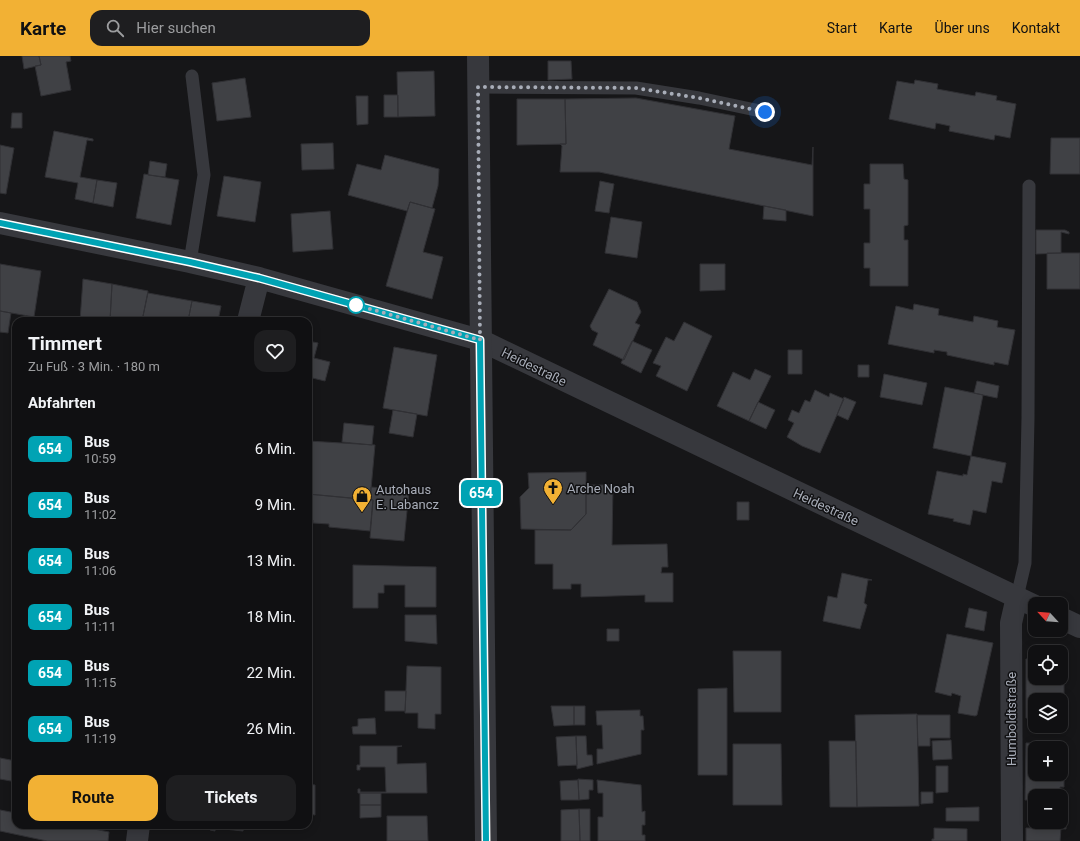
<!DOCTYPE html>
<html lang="de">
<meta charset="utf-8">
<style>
body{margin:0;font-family:Roboto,sans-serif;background:#1e1e20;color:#f1f3f6;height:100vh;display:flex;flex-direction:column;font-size:15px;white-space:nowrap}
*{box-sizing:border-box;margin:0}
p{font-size:13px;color:#9c9d9f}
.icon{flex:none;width:22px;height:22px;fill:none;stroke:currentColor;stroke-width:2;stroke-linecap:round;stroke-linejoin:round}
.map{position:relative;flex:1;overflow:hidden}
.panel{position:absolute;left:12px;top:261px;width:300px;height:512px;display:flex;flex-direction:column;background:#101012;border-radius:12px;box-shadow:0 2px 10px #0003,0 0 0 1px #303032}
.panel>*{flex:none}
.badge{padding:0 8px;border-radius:6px;font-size:14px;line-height:26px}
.needle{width:26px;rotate:296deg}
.buttons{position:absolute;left:1028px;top:541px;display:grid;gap:8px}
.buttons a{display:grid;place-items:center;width:40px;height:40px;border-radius:8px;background:#101012;box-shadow:0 2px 10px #0003,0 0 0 1px #303032;font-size:20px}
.you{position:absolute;width:20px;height:20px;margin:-10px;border:3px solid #fff;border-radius:50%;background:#1a73e8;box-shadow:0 0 0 6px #1a73e833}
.map>.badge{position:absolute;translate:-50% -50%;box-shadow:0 0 0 2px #fff}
h2{padding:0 16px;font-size:15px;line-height:36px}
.round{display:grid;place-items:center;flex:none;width:42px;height:42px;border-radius:12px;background:#1e1e20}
.headline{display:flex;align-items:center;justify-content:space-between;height:68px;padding:0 16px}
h1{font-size:19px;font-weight:700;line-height:30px}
.primary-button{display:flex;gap:8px;margin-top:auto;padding:8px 16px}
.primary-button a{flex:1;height:46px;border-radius:12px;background:#f2b134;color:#111;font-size:16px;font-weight:700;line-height:46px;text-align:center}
.primary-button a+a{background:#1e1e20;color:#f1f3f6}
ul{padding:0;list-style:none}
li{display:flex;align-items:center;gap:12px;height:56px;padding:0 16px}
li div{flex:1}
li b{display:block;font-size:15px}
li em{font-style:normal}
li .badge{min-width:44px;font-weight:700;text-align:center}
header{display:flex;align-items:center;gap:24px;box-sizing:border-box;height:56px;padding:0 20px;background:#f2b134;color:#111}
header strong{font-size:19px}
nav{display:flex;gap:22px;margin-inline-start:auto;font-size:14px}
.search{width:280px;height:36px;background:#1e1e20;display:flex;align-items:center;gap:10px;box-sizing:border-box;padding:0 14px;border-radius:12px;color:#9c9d9f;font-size:15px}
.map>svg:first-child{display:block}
.building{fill:#404145;stroke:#303034}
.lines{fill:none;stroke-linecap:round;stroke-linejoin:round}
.service{stroke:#37383d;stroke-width:13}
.minor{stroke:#37383d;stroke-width:22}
.tertiary{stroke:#37383d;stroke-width:22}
.line-casing{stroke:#fff;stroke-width:9}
.line{stroke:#00a3b4;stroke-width:6}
.walk{stroke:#a8adb8;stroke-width:4;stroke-dasharray:0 7.2}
.stop-dot{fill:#fff;stroke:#00a3b4;stroke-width:2}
.labels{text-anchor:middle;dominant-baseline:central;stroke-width:3;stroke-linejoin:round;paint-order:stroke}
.street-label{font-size:13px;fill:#a8adb8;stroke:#111113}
.poi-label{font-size:13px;fill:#a8adb8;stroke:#111113;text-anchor:start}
</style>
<header>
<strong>Karte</strong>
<div class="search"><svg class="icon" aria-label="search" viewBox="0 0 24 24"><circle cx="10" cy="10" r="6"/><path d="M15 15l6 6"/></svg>Hier suchen</div>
<nav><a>Start</a><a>Karte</a><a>Über uns</a><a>Kontakt</a></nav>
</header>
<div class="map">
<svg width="1080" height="785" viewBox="0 0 1080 785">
<rect width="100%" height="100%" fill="#161618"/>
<path class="building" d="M22 0H39L41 9 24 13Z
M39 0H70L71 5 66 6 71 34 41 40 35 10 41 9Z
M548 5H571L572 23 548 24Z
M434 15 435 60 398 61 397 16Z
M245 22 251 61 217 65 212 27Z
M915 24 938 28 937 33 975 40 976 36 997 40 996 44 1016 48 1010 82 995 79 994 84 949 75 950 70 936 67 935 73 889 63 897 25 914 28Z
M384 39H398V61H384Z
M356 40H368V68L357 69Z
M636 42 735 60 729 93 812 109 813 91V160L599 116H560L562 90 560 88H566L565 43Z
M517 43H565L566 88 517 89Z
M12 57H22V72H11Z
M54 75 93 83V85L87 84 80 121 97 124 93 147 75 143 78 127 45 121Z
M1051 82H1080V118H1050Z
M333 87 334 113 302 114 301 88Z
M0 89 14 92 6 138 0 137Z
M385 99 439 113 438 130 432 152 410 146 407 155 348 139 357 108 381 114Z
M150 105 167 108 165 121 148 119Z
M870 108H903L904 123 908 124V169L904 170V184H908V230H870V212H864V187H870V153H864V128H870Z
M144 118 179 124 171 169 136 162Z
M224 120 261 126 255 166 217 160Z
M97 124 117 127 113 151 93 147Z
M600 125 614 128 609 157 595 155Z
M410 146 435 153 423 196 443 201 432 243 386 230Z
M764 150 786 154V165L763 163Z
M330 155 333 193 293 196 291 158Z
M611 161 642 166 637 202 605 197Z
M1036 174H1065L1069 176V178L1061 176V197L1036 198Z
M1047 197H1080V233H1047Z
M0 208 41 215 34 261 0 255Z
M700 208H725V234L700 235Z
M83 223 112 228 110 265H80Z
M112 228 148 235 142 265H110Z
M609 233 637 246 641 256 635 267 640 269 624 304 593 289 598 277 592 274 590 270Z
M148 237 192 245 188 265H142Z
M192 245 221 250 218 265H188Z
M914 248 939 253 938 259 973 266 974 260 998 265 997 271 1015 274 1008 309 994 306V309L947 299V296L934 294V297L888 288 896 250 913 254Z
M0 255 11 257 8 277 0 276Z
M684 266 712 280 687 335 656 320 661 310 653 307 666 281 674 285Z
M308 285 318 287 314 302 330 306 325 325 308 321Z
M632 285 652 294 641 317 621 307Z
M394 291 437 299 427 360 383 352Z
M788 294H802V318H788Z
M858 309H869V321H858Z
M755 313 771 320 749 365 717 350 733 316 750 324Z
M884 318 927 327 922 349 880 341Z
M977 325 999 330 997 342 974 337Z
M945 331 983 339 971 400 933 392Z
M815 334 829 341 830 337 844 343 820 397 802 390 787 381 794 367 788 364 792 354 799 357 805 344 810 346Z
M844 341 856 346 848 364 837 359Z
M758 346 775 354 766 373 749 365Z
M393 354 417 358 413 381 389 377Z
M344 367 374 370 372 389 342 386Z
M308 385 375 389 370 444 308 438Z
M971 400 1006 407 1002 427 992 425 986 457 973 454 970 469 953 465 954 463 928 458 937 415 963 420V418L967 419Z
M586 416V458L571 474 521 473 520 441 529 432 528 417Z
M586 429H613L612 489 667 488 668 511H662L661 517H673V546H645V539L581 541V528H571V533H553V508H535V474H571L586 458Z
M371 431 409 435 404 485 370 482 373 444H370Z
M308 438 373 444 370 475 329 471V468L313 467V464H308Z
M737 446H749V464H737Z
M353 509 436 511V551H405V529H384V537H378V552H353Z
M842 517 872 524H868L864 547 867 549 860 573 823 565 828 540 837 542Z
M969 552 987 556 984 575 965 571Z
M405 559H436L437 588 405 585Z
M607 573H619V585H607Z
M947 578 993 587 977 659 975 660 958 657 961 640 952 637 951 640 935 636Z
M733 595H781V656H734Z
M1026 603H1035V622H1061V618H1064V648H1061V644H1035V662H1026Z
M407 610 441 611V658H435V673L418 672V657H405Z
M727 632V719H698V633Z
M385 635H406L405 655H385Z
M551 650H574V669L554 670Z
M574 650H585V669H574Z
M640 654V660H643L644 674H641V698L597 708V693H603L602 669H597L596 655Z
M917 658 919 750 857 751 855 659Z
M917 659H950V682H930V690H918Z
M375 662 376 678H353L352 671 358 670V663Z
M576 680 577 709 558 710 556 681Z
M576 680H586L587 699H592L593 709 577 713Z
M951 684 952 703 933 704 932 685Z
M829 685H856L857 751H830Z
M1026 687 1064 688 1060 689V692H1035V718H1061V700H1064V731H1060V740H1035V744H1025Z
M733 688H781L782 749H733Z
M360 690H402L397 691V708L426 707 427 737H358V733H360V736H386L385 711H360V714H357V709H360Z
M0 702 16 705V726L0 723Z
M936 710H948V736L936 737Z
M578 723 593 724V734H589V743L579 744Z
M578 724 579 744H561L560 725Z
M597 724 641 729 642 756 645 755V769H642V779H645V785H598V761H603V737H598Z
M308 728 315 729V759L308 758Z
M921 736H933V747L921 748Z
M360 737H381V749H360Z
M1061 744 1066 745V758H1061Z
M360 749H381V761L360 762Z
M979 751V765H946V752Z
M579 753 580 785H561V754Z
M579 753H590V785H580Z
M0 754 16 757V769H74L109 776 108 785H47L0 775Z
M1061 758H1066V773L1041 772V766H1061Z
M387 760H427L428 785H387Z
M196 769H244L243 775 215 772V775L210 774 211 771Z
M934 772 967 773V785H932V783H934Z
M1026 772H1061L1060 785H1026Z"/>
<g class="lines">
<path class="service" d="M478 31 636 32 699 42 765 56
M190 206 204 119 192 20
M1017 541 1025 507 1028 362 1029 130"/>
<path class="minor" d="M0 167 190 206 259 222 480 284 1035 550
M248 265 259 222
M1061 562 1080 571
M137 785 139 769
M1012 785 1011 567 1017 541"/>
<path class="tertiary" d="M478 0 486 785"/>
</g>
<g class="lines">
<g class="line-casing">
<path id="line" d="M0 167 190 206 259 222 480 284 486 785"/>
</g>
<use href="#line" class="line"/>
<path class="walk" d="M356 249 480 284 478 31 636 32 699 42 765 56"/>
</g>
<defs>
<g id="church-pin" transform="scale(1)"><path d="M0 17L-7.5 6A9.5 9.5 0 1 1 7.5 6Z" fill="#f2b134" stroke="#111113"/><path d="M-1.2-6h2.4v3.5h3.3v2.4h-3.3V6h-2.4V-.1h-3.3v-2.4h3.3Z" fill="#111"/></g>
<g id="shop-pin" transform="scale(1)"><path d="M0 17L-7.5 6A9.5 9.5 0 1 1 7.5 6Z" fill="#f2b134" stroke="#111113"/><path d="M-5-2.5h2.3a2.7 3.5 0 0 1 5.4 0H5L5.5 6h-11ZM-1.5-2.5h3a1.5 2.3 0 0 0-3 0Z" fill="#111"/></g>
</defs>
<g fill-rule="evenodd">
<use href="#church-pin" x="553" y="432"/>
<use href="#shop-pin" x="362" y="440"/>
</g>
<circle class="stop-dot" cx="356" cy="249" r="8"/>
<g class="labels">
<g class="street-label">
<text transform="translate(534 311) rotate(26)">Heidestraße</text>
<text transform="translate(826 451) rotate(25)">Heidestraße</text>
<text transform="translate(1011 663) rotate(-90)">Humboldtstraße</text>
</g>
<g class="poi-label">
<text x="567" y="432">Arche Noah</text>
<text x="376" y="433">Autohaus<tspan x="376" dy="15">E. Labancz</tspan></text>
</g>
</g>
</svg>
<div class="buttons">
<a><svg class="needle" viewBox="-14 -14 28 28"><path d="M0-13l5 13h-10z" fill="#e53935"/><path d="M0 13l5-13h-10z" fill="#9c9d9f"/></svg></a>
<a><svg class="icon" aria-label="locate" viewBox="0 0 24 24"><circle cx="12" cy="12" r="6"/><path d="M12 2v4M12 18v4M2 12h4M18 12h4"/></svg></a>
<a><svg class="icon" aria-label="layers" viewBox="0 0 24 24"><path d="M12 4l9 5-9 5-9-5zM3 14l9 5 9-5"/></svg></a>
<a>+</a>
<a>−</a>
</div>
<div class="you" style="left:765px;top:56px"></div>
<b class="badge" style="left:481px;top:437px;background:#00a3b4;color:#fff">654</b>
<section class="panel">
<div class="headline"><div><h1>Timmert</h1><p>Zu Fuß · 3 Min. · 180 m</p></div><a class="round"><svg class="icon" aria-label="heart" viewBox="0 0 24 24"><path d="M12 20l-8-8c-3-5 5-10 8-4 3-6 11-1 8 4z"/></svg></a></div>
<h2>Abfahrten</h2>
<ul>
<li><span class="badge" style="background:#00a3b4;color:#fff">654</span><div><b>Bus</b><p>10:59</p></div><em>6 Min.</em></li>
<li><span class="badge" style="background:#00a3b4;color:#fff">654</span><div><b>Bus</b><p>11:02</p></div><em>9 Min.</em></li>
<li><span class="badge" style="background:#00a3b4;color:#fff">654</span><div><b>Bus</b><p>11:06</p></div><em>13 Min.</em></li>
<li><span class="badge" style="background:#00a3b4;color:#fff">654</span><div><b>Bus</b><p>11:11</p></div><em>18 Min.</em></li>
<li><span class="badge" style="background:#00a3b4;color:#fff">654</span><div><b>Bus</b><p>11:15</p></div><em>22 Min.</em></li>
<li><span class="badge" style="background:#00a3b4;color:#fff">654</span><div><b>Bus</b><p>11:19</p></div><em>26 Min.</em></li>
</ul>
<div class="primary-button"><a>Route</a><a>Tickets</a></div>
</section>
</div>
